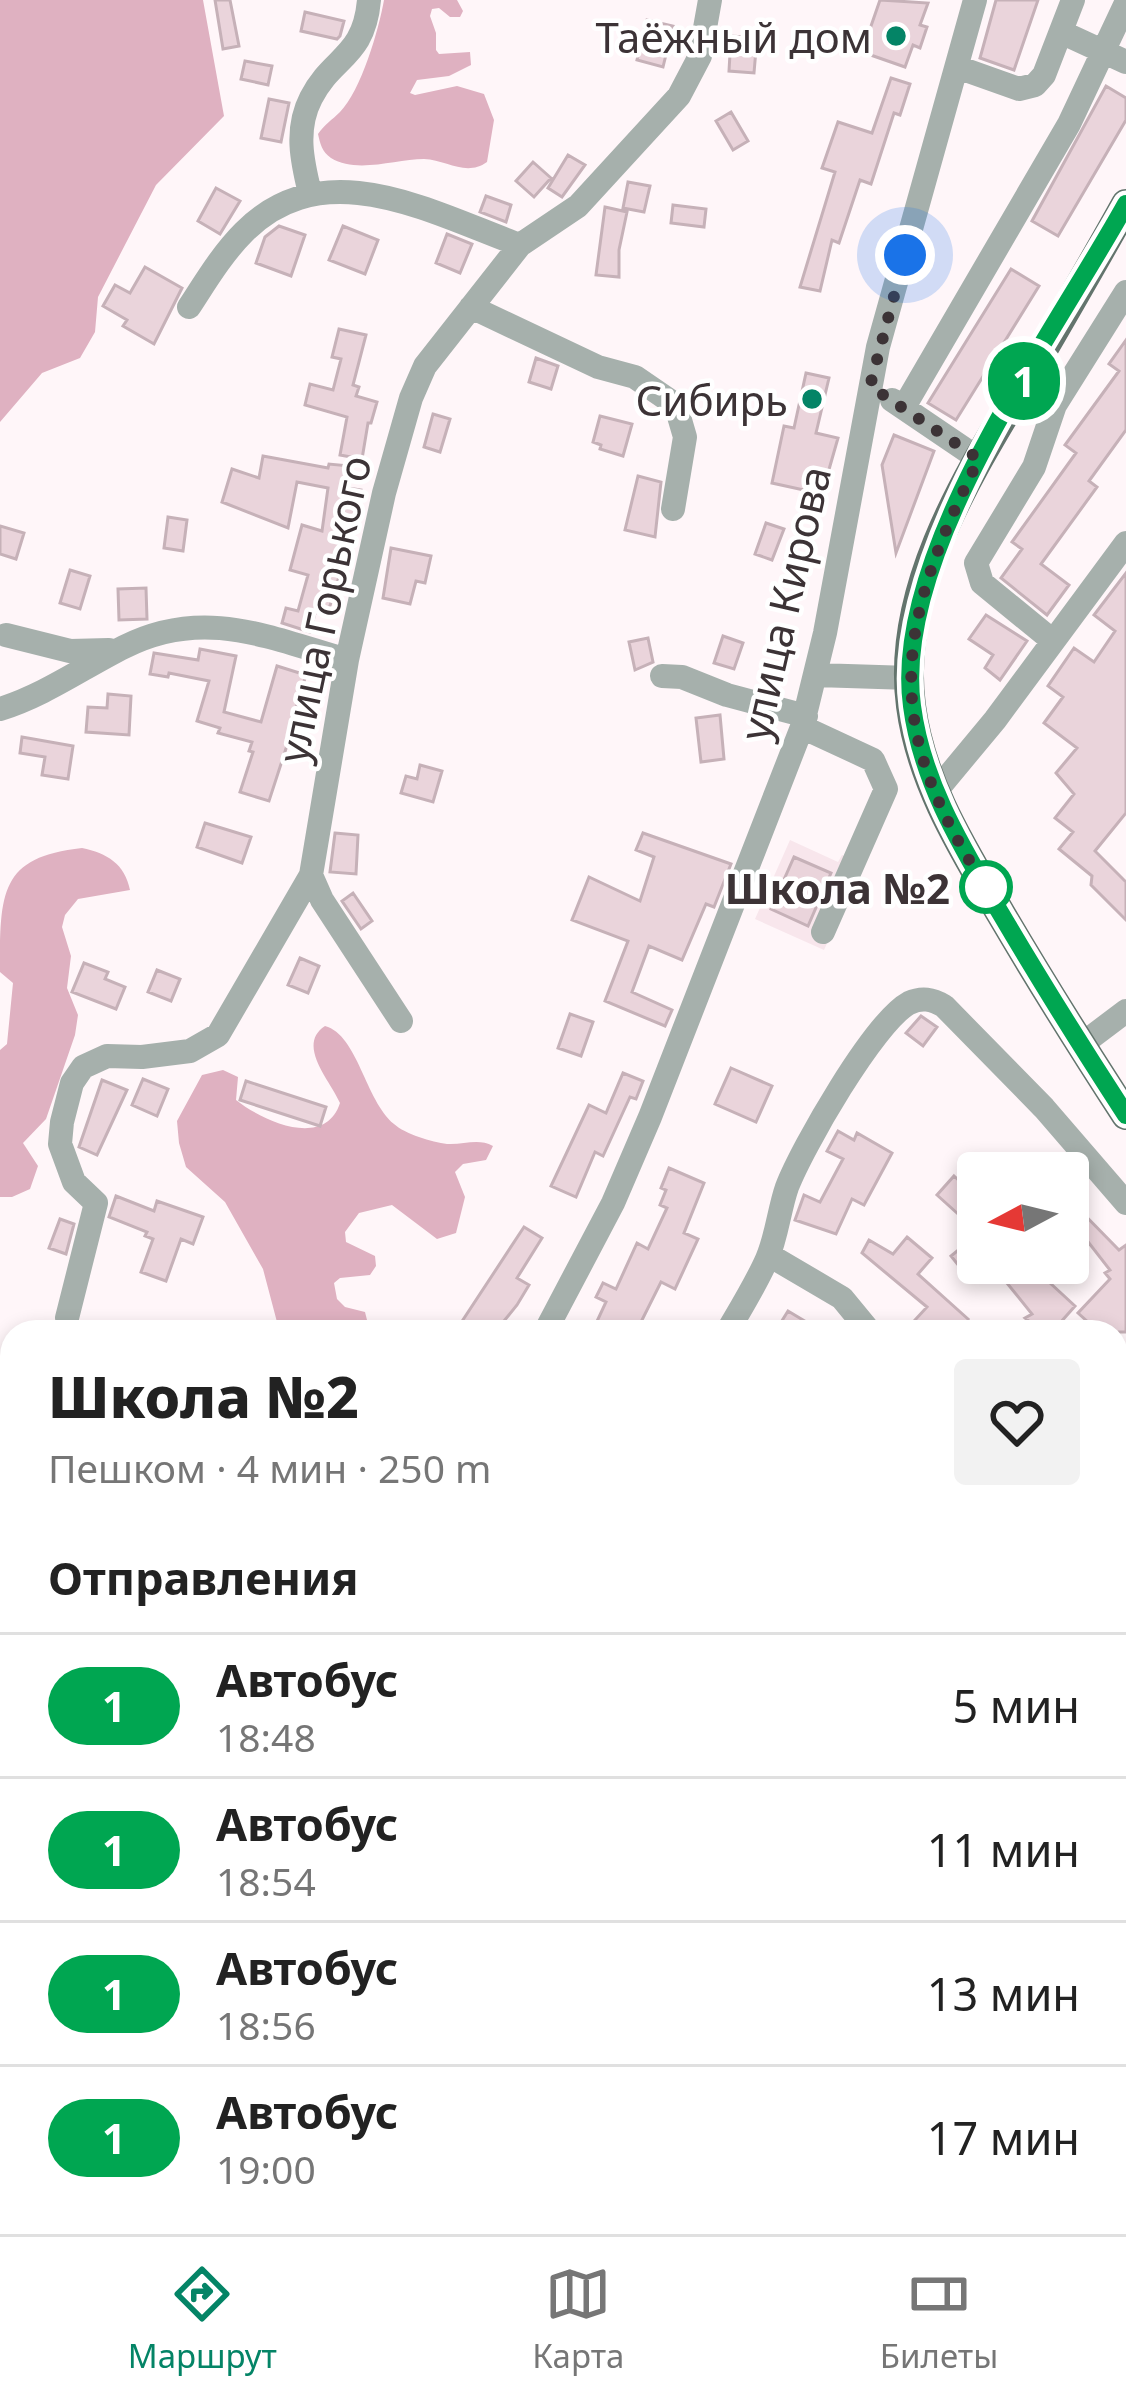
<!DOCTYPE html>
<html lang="ru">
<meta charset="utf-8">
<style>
body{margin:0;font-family:"Noto Sans",sans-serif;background:#f2f2f2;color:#222;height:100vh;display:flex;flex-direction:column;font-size:45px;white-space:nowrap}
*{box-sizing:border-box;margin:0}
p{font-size:39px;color:#767676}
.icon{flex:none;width:66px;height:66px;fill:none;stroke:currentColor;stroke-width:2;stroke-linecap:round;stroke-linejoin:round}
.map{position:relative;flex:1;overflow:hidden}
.side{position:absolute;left:0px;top:1320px;width:1128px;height:915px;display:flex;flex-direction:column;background:#fff;border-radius:36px 36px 0 0;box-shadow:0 6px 18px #0003}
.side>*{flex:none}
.badge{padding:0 24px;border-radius:39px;font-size:42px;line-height:78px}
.needle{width:78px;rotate:263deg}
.buttons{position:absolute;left:957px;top:1152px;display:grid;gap:24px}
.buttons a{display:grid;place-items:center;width:132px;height:132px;border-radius:12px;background:#fff;box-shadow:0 6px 18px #0003;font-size:60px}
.you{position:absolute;width:60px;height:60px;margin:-30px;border:9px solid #fff;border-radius:50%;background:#1a73e8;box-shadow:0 0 0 18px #1a73e833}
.map>.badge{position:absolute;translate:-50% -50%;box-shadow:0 0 0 6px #fff}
h2{padding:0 48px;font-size:45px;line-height:108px}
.round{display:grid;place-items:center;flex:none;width:126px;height:126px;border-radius:12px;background:#f2f2f2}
.headline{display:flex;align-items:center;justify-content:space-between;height:204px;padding:0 48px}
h1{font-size:57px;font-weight:800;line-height:90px}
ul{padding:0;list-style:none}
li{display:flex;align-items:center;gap:36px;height:144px;padding:0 48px;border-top:3px solid #e0e0e0}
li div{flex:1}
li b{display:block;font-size:45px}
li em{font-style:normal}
li .badge{min-width:132px;font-weight:700;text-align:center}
.menu{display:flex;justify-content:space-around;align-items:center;height:168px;border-top:3px solid #e0e0e0;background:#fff;font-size:33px;color:#767676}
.menu a{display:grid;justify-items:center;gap:6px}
.menu .active{color:#048466}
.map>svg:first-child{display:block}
.built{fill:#f8e6ec}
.forest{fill:#dfb1c1}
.building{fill:#ead4db;stroke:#c6b1b8;stroke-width:3}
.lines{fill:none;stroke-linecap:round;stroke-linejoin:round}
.minor{stroke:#a6b0ac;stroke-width:24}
.major{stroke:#63746d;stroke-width:30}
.line-casing{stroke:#fff;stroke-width:27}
.line{stroke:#00a651;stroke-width:18}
.walk{stroke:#3c3336;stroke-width:12;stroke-dasharray:0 21.6}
.poi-dot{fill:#048466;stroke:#fff;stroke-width:4.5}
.stop-dot{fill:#fff;stroke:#00a651;stroke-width:6}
.labels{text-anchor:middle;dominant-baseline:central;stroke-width:9;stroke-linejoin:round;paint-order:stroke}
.poi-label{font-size:42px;fill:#3c3336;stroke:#fff;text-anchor:end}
.street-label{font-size:42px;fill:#3c3336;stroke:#fff}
.stop-label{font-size:42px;font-weight:bold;fill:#3c3336;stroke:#fff;text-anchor:end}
</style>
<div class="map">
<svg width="1126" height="2234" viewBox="0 0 1126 2234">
<rect width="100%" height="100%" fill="#fff6f9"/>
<path class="built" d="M790 840 838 862 842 855 863 864 824 950 755 919Z"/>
<path class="forest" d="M0 0H203L224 116 156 185 98 297 95 332 80 358 42 373 0 422Z
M384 0H457L463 11 460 17H450L439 8 432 9 430 16 436 33V50L439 54 470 52 471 65 449 76 417 80 410 93 415 95 457 86 484 94 494 120 487 162C466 177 447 160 424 159 396 159 357 174 331 158 322 152 320 143 318 134 325 124 332 120 340 112 361 91 379 29 384 0Z
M82 848C107 853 125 864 130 890L78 899 65 915 62 927 71 956 67 988 78 1015 75 1035 46 1119 23 1143 38 1166 30 1189 12 1197H0V1050L7 1044 13 983 0 972C0 892 0 857 82 848Z
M325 1026C358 1035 365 1100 394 1124 405 1134 432 1142 447 1144 464 1145 478 1138 493 1146L486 1160 463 1164 455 1172 465 1197 456 1233 437 1239 392 1205 359 1213 345 1232 346 1242 375 1256 376 1266 370 1275 340 1278 334 1283 337 1299 345 1307 365 1312 370 1332H283L277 1322 263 1269 225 1202 186 1167 179 1143 177 1121 202 1075 223 1070 238 1077 236 1100C264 1122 325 1149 340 1103 330 1080 296 1045 325 1026Z
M0 1388 12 1406V1694L0 1712Z"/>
<path class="building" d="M215 0H230L239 46 223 49Z
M880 0 928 3 920 25 927 27 920 48 913 45 905 67 862 52Z
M996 0H1038L1014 70 980 58Z
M305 12 344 21 340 36 337 39 301 31Z
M647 20 673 26 663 67 637 60Z
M731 36 757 38 754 73 729 71Z
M245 61 272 66 268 85 241 79Z
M891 78 910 84 900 115 894 113 871 184 860 180 839 243 832 240 820 291 800 287 835 172 822 168 838 122 872 133Z
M1106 86 1126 98V120L1058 236 1032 221Z
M269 99 289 103 281 142 261 138Z
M731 112 748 141 733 150 716 121Z
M568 155 585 165 562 197 548 188Z
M533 162 551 178 534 197 516 181Z
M628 182 650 186 644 212 623 208Z
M216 188 240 201 220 234 198 221Z
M486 196 511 205 506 222 480 212Z
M673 205 706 209 704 227 671 223Z
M605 207 627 212 619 250V277L596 275Z
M279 226 305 235 291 276 256 263 265 237Z
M343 226 378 240 365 274 329 260Z
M447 234 472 244 460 273 436 263Z
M145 267 182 288 154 344 123 326 127 320 103 306 115 285 130 293Z
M1011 269 1039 286 956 420 928 403Z
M339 329 366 335 353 385 359 387 356 396 377 402 371 423H368L362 459 340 455 347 417 305 405 310 384 333 390 341 359 332 357Z
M1126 340V430L1089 481 1097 487 1041 564 1069 585 1047 615 1001 578 1022 549 1012 542 1076 453 1065 445 1119 371 1109 364Z
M536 358 558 366 551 389 529 382Z
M806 373 829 378 816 433 838 438 822 494 772 483 784 426 794 428Z
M433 414 450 419 440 452 424 447Z
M600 416 632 424 623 456 600 449 601 445 593 442Z
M894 435 934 451 896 553 882 465Z
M263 456 328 468 329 464 350 466 348 488 361 490 357 519 329 609 317 606 310 632 282 623 286 608 298 611 308 575 290 570 302 525 322 531 328 488 297 482 288 528 222 502 232 469 259 478Z
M638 476 661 482 655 537 625 530Z
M168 517 187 520 183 551 164 548Z
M766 523 784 529 772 560 755 554Z
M0 526 24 533 16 559 0 554Z
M391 548 431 556 425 583 416 581 410 604 383 598Z
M70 570 90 576 80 609 60 603Z
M1126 573V813L1095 851 1126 882V920L1091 885 1092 876 1059 849 1073 832 1055 818 1074 794 1056 773 1077 748 1044 723 1063 697 1048 686 1074 648 1094 662 1115 631 1094 615Z
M146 588 147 619 119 620 118 589Z
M986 615 1027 641 1000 680 985 668 993 655 969 639Z
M723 636 743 643 734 669 714 663Z
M648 638 653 662 635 670 629 642Z
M200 649 236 656 224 712 261 722 277 666 306 675 296 708 307 712 302 730 293 727 269 801 240 792 253 752 249 751 252 742 218 733 220 728 197 721 209 681 169 673 168 677 150 674 154 653 198 660Z
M108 694 131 696 129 735 86 732 88 707 107 708Z
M720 715 724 759 701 762 696 718Z
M22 737 73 746 68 779 42 775 45 757 20 753Z
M420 765 442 771 433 802 401 793 406 776 417 779Z
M205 823 251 837 242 863 197 847Z
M335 833 358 835 356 874 330 872Z
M643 833 731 864 714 907 706 904 682 960 649 946 632 992 672 1010 665 1026 605 1001 628 941 572 920 589 877 640 901 654 857 636 850Z
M794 857 831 873 808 926 771 909Z
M353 893 372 921 361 929 342 901Z
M300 958 319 966 308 993 288 985Z
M84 963 108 972 105 979 125 987 116 1009 72 992Z
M157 970 180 979 171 1001 148 992Z
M570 1014 593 1022 581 1056 558 1048Z
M921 1016 937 1027 923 1046 906 1033Z
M731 1068 772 1086 756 1122 715 1104Z
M623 1073 643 1081 636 1099 630 1097 603 1156 595 1152 576 1197 551 1186 589 1105 606 1113Z
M143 1079 168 1089 157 1116 132 1105Z
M102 1080 127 1090 97 1155 79 1147Z
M246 1081 326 1107 320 1126 240 1100Z
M838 1131 854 1140 857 1133 892 1153 864 1205 852 1199 836 1234 795 1220 804 1195 820 1202 843 1159 827 1151Z
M669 1168 704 1183 684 1233 698 1239 675 1289 661 1282 636 1332H592L606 1302 596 1297 603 1283 616 1289 637 1243 648 1249 667 1208 660 1205 666 1190 661 1188Z
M954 1176 978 1198V1232L937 1195Z
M116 1196 154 1211 157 1201 203 1217 193 1244 181 1239 166 1281 141 1272 153 1239 145 1236 147 1232 109 1217Z
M1068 1198 1119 1250 1126 1245V1332H1099L1078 1313 1110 1279 1105 1273 1110 1270 1089 1243 1049 1282 1075 1306 1052 1332H1042L1025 1318 1032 1314 998 1272 985 1282 968 1268 963 1271 951 1256 978 1234V1263H1068Z
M60 1219 74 1224 66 1254 49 1248Z
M524 1227 542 1238 517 1278 529 1285 517 1305 495 1332H455Z
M907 1237 932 1258 918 1274 968 1319 956 1332H904L927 1307 862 1253 869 1240 893 1254Z
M788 1311 823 1332H775Z"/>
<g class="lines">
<path class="minor" d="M1061 32 1126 62
M957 67 1019 89 1035 85 1044 75 1073 0
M310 193C302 161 295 129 311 98 332 56 364 58 369 0
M189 307C206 281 222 254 244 232 324 151 432 213 520 245
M471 307 598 367 635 377 670 401 678 413 685 437 673 509
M892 400 979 459
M904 407 1069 124 1126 3
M6 635 70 651 109 650
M1053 641 982 583 976 563 1034 467 1055 405 1126 292
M816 675 910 678
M662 676 682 677 727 695 806 716
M0 709C45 695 82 668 124 647 203 607 267 637 347 660
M802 727 873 760 886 789 823 932
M936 791 995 720 1126 543
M311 875 322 900 401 1021
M1081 1045 1126 1011
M769 1255 842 1298 870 1332
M67 1318 96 1203 74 1182 60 1144 62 1122 72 1083 83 1067 107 1056 142 1057 190 1051 218 1035 311 875 347 660 384 493 411 398 425 366 520 245 578 206 679 96 700 56 710 0
M545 1332 613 1203 650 1117 802 727 825 633 878 347 975 0
M727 1332C741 1308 756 1284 767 1259 777 1236 779 1210 787 1187 802 1148 874 1022 909 1003 922 997 932 999 944 1006L1044 1108 1126 1203
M1116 1480 1126 1465
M0 1948 12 1952
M0 2131 12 2093
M1116 2191 1126 2170
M602 2223 624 2234
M972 2223 993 2234
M0 2231 5 2234
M263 2234 266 2223
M720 2234 726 2223
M1096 2234 1101 2223"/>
<path class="major" d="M1126 204C1095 260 1063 315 1031 370 972 469 895 586 911 706 921 783 963 849 1001 914 1041 982 1083 1049 1126 1115"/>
</g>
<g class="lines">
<g class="line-casing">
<path id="line" d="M1126 204C1053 336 891 554 912 706 922 783 963 849 1001 914 1041 982 1083 1049 1126 1115"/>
</g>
<use href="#line" class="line"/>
<path class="walk" d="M905 255 870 386 979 459C893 630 882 728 986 887"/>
</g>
<g class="poi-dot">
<circle cx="896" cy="36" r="12"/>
<circle cx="812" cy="399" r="12"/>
</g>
<circle class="stop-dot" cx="986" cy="887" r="24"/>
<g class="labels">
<g class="poi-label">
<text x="872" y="36">Таёжный дом</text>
<text x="788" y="399">Сибирь</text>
</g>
<g class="street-label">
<text transform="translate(784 603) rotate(-77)">улица Кирова</text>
<text transform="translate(323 609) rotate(-78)">улица Горького</text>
</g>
<g class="stop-label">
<text x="950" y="887">Школа №2</text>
</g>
</g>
</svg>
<div class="buttons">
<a><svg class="needle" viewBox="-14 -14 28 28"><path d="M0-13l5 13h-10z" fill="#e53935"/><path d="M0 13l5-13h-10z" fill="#767676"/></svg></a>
</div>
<div class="you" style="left:905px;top:255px"></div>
<b class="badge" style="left:1024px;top:381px;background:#00a651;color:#fff">1</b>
<section class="side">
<div class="headline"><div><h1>Школа №2</h1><p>Пешком · 4 мин · 250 m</p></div><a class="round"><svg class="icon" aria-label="heart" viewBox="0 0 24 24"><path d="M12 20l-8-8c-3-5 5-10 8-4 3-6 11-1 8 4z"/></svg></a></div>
<h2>Отправления</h2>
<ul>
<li><span class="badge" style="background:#00a651;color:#fff">1</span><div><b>Автобус</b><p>18:48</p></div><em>5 мин</em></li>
<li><span class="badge" style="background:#00a651;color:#fff">1</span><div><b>Автобус</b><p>18:54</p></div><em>11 мин</em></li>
<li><span class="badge" style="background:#00a651;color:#fff">1</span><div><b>Автобус</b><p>18:56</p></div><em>13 мин</em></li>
<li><span class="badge" style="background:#00a651;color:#fff">1</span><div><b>Автобус</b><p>19:00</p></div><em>17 мин</em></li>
</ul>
</section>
</div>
<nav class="menu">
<a class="active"><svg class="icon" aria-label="directions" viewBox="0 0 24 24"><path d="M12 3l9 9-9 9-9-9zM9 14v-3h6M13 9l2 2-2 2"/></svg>Маршрут</a>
<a><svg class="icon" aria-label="map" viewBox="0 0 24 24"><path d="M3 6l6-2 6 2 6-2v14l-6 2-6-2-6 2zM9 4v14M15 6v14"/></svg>Карта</a>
<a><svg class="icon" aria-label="tickets" viewBox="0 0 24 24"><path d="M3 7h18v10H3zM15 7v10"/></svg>Билеты</a>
</nav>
